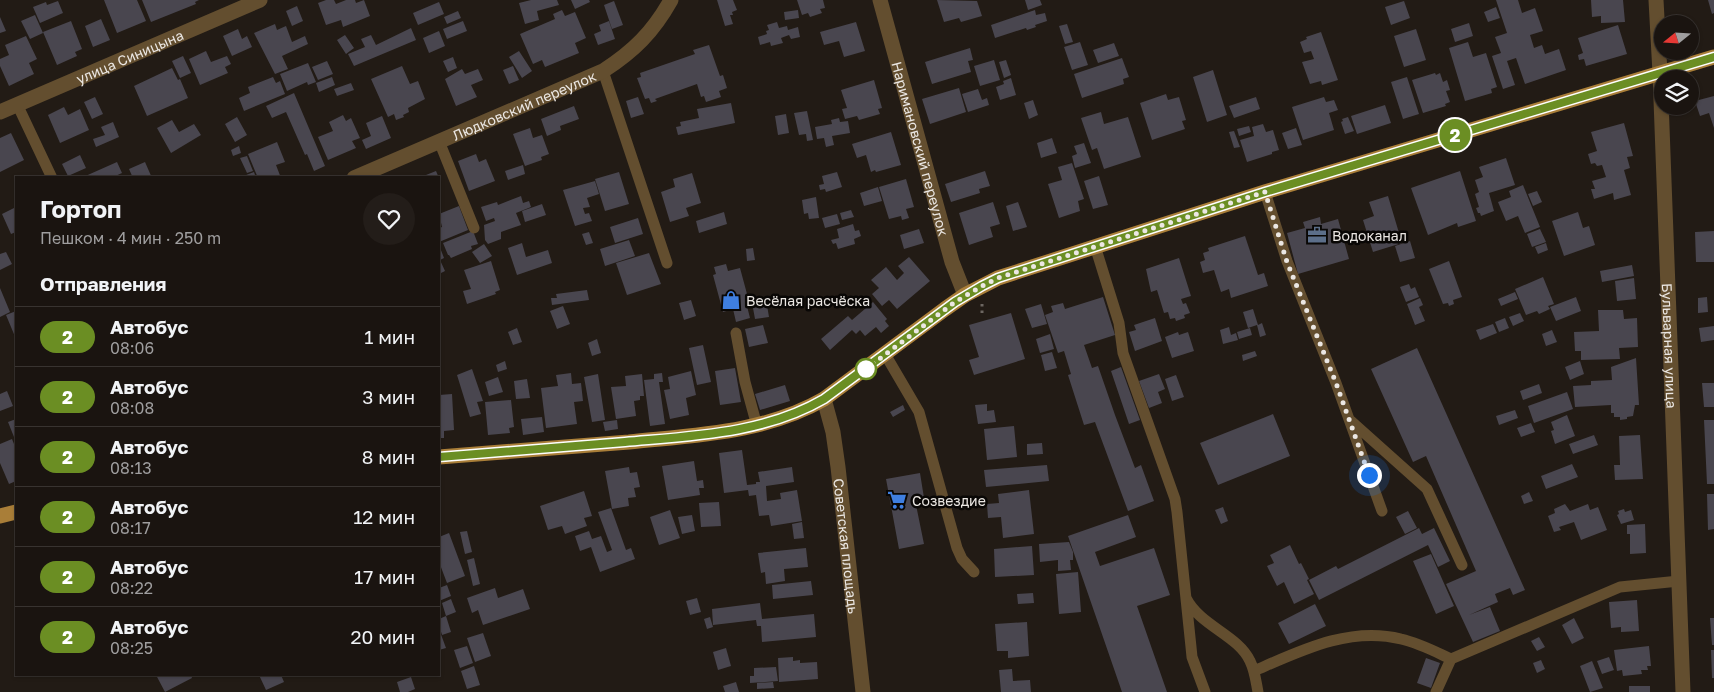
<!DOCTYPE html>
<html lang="ru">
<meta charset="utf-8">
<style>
body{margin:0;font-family:"Golos Text",sans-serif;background:#231d19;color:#f1f3f6;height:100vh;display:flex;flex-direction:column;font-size:19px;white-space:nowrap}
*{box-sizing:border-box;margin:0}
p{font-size:16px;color:#9f9e9f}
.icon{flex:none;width:28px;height:28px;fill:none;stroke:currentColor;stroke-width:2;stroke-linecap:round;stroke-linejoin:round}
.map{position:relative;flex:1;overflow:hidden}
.panel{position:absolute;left:15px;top:176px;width:425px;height:500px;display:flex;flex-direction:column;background:#1a1410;border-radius:0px;box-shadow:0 1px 4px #0004,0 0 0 1px #383330}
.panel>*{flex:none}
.badge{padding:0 10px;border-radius:16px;font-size:18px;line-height:32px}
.needle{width:32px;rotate:252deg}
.buttons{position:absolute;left:1654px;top:15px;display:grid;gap:10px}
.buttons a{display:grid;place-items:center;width:45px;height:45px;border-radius:50%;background:#1a1410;box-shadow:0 1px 4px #0004,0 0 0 1px #383330;font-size:25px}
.you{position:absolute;width:25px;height:25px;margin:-12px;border:4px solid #fff;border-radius:50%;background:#1a73e8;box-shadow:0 0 0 8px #1a73e833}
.map>.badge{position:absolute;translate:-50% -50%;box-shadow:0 0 0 2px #fff}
h2{padding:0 25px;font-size:19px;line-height:45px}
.round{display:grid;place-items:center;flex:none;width:52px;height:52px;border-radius:26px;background:#231d19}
.overview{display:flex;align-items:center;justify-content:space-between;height:85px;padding:0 25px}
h1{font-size:24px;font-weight:700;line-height:38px}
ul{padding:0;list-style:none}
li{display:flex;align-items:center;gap:15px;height:60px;padding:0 25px;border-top:1px solid #383330}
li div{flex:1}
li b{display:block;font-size:19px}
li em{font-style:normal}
li .badge{min-width:55px;font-weight:700;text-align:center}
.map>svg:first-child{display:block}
.building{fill:#49464f}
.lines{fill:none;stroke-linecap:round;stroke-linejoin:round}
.path{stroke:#6c6661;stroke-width:3;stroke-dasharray:2.5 4;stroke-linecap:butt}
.service{stroke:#634e2f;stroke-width:11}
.minor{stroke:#634e2f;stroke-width:15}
.tertiary{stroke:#634e2f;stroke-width:15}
.primary{stroke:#a97e38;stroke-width:15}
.line-casing{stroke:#fff;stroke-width:11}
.line{stroke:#6b8e23;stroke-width:8}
.walk{stroke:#ebe7e3;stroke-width:5;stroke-dasharray:0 9}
.stop-dot{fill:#fff;stroke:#6b8e23;stroke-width:2.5}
.labels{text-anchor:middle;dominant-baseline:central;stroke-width:5;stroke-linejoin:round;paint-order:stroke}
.street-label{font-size:14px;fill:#ebe7e3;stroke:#090705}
.poi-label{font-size:14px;fill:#ebe7e3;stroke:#090705;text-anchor:start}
</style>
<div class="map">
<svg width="1714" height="692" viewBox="0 0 1714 692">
<rect width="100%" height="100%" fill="#221b15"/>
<path class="building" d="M104 0H137L146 21 117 33Z
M142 0H199L195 2 196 4 151 22Z
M326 0H334L336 4 346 0H355L356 3 364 0 370 16 343 27 341 20 326 25 318 3Z
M531 0H557L559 5 537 11 539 20 525 24 519 3Z
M571 0H589L590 2 575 9Z
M717 0H733L737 10 732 12 733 15H730L733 24 725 26Z
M797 0H823L825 8 820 9 822 13 810 17 808 13 802 15Z
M937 0 977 1 982 16 961 22 959 18 944 22Z
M1025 0H1040L1042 5 1028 10Z
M1496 0H1518L1522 13 1535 8 1543 31 1530 35 1534 48 1542 45 1545 54 1559 49 1566 70 1525 84 1516 58 1507 61 1515 85 1503 89 1492 56 1501 53 1495 37 1507 33Z
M1591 0H1623L1625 22 1601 23V16L1592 17Z
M1708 0H1714V13L1712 14Z
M58 1 63 13 40 23 33 7 46 2 47 5Z
M614 1 623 25 612 29 604 5Z
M1404 1 1410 18 1391 25 1385 7Z
M439 2 444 14 418 25 413 13Z
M297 6 303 21 292 26 286 11Z
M1496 7 1500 18 1488 22 1484 12Z
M562 10 565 16 575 12 586 38 575 43 579 53 545 67 542 60 533 64 520 34 555 19 553 14Z
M798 10 799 18 785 20 784 12Z
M1035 10 1036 15 1045 13 1047 21 1035 25 1036 27 1027 30 1026 28 995 38 991 25Z
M458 11 461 18 447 24 444 17Z
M35 15 43 33 30 39 21 21Z
M0 17 6 31 0 33Z
M101 19 110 40 93 47 85 26Z
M71 21 82 49 75 52 77 56 57 65 43 32Z
M463 21 467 31 447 39 443 29Z
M609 21 615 39 598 45 594 34 601 31 599 25Z
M777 22 779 28 787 26 788 30 798 27 800 37 791 39 789 35 781 38 783 43 771 46 770 42 760 45 758 37 767 34 766 31 769 30 767 25Z
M856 22 865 51 844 57 839 41 824 45 820 32Z
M1469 23 1473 36 1455 42 1451 29Z
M275 24 277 30 286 26 292 42 305 36 308 44 282 56 288 69 275 74 254 33Z
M1067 24 1073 42 1065 44 1059 26Z
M1618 25 1627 54 1586 66 1584 59 1579 60 1578 55 1583 53 1578 38Z
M411 28 416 40 354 66 348 54 365 47 361 39 371 35 376 45Z
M238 29 242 39 247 36 252 47 232 56 223 36Z
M1416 29 1426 60 1404 67 1394 36Z
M439 31 445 46 429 53 423 38Z
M1321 32 1338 80 1322 85 1321 81 1310 84 1302 62 1314 59 1311 51 1304 53 1300 42 1307 39 1306 37Z
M345 35 354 48 346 54 337 40Z
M26 36 37 59 29 63 34 74 9 86 0 66V59L9 55 5 45Z
M1080 42 1088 65 1072 70 1064 47Z
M1468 42 1473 57 1486 53 1497 87 1491 89 1492 93 1465 101 1449 48Z
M1114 43 1119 56 1098 63 1093 50Z
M709 45 720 76 723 75 727 88 719 91 721 97 706 102 704 96 701 97 697 84 655 99 657 101 651 103 649 98 645 99 637 78 641 77 640 73 695 54 693 50Z
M970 48 973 60 968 61 971 72 932 84 925 62Z
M206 51 211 62 227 56 231 64 225 67 228 73 200 85 189 59Z
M519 51 532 71 522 78 509 57Z
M183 56 191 73 180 78 172 61Z
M453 57 457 68 448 72 443 61Z
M1122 58 1129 77 1123 79 1124 84 1082 98 1074 74Z
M994 60 1000 80 980 86 974 66Z
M1006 60 1011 75 1004 78 999 62Z
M327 61 333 74 318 80 312 67Z
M308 63 316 82 308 85 307 82 287 91 280 74Z
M402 66 410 84 418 81 425 99 408 108 409 112 403 115 404 117 396 120 394 114 388 117 371 79Z
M513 66 519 80 509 84 503 70Z
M172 68 178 80 180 79 188 98 147 116 134 86Z
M462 69 465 74 478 69 483 80 471 85 477 97 456 106 445 79Z
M1213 70 1227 115 1207 122 1193 77Z
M1435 73 1436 75 1440 73 1443 82 1447 80 1450 90 1446 91 1450 102 1445 104 1446 106 1423 113 1412 80Z
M273 77 276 83 280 81 285 94 244 111 239 98 250 93 248 87Z
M332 77 335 85 319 92 316 83Z
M1407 77 1419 114 1403 119 1391 82Z
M1011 78 1016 95 1000 100 996 87 1004 84 1003 81Z
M874 80 882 108 878 109 880 114 859 120 857 116 845 119 842 109 847 108 841 90Z
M351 83 354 90 337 96 334 89Z
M959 88 966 112 930 124 922 99Z
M978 89 982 100 987 98 989 105 968 112 962 94Z
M294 93 325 166 314 171 307 154 305 155 286 112 272 118 266 106Z
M1166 94 1168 100 1179 97 1186 120 1182 121 1185 129 1152 140 1140 103Z
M1714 96V128L1709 113 1700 116 1695 101Z
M95 97 103 114 92 119 84 102Z
M638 97 644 114 631 118 626 101Z
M1256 97 1260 109 1234 118 1229 106Z
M1324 97 1326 102 1334 100 1338 110 1329 113 1334 130 1303 140 1292 107Z
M1033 100 1038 115 1029 119 1024 103Z
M731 103 735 123 678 135 676 127 681 126 680 122 699 118 697 109Z
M1385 105 1391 123 1357 134 1351 116Z
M574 106 579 119 560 126 561 130 547 136 541 119Z
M64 107 68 115 80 109 89 130 60 143 48 115Z
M807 111 813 140 807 141 806 134 799 135 794 113Z
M1101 112 1104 124 1128 117 1141 157 1104 169 1097 148 1092 150 1081 118Z
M786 114 789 133 778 135 775 116Z
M343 115 346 121 351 118 360 138 352 141 356 148 328 160 318 137 333 131 329 122Z
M382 116 391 138 366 149 362 140 371 136 366 123Z
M237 117 247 135 235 142 225 124Z
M1348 117 1354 131 1345 134 1341 122 1343 121 1342 119Z
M839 118 840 122 848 121 850 133 832 136 834 145 826 147 824 138 817 139 815 127 832 124 831 120Z
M172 120 179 132 194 124 201 135 171 153 157 128Z
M113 122 119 137 96 147 93 139 105 135 101 127Z
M1624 123 1633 156 1627 157 1630 168 1624 170 1631 195 1614 200 1613 193 1594 199 1591 189H1595L1592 181 1606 177 1602 165 1597 166 1595 163 1591 164 1588 154 1597 151 1591 132Z
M1263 124 1266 132 1273 130 1279 150 1272 152V154L1247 162 1240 140 1254 136 1252 127Z
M1249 126 1251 132 1239 136 1237 129Z
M530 128 533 138 542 135 549 154 541 157 542 160 525 166 513 134Z
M1296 128 1302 145 1288 149 1282 133Z
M1234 131 1240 147 1234 148 1229 132Z
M891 132 901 165 876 172 875 170 871 172 866 155 857 158 852 144Z
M11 133 24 160 0 172V138Z
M1052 138 1057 153 1041 158 1037 143Z
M277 142 285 162 276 165 281 178H258L248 154Z
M1084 143 1091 163 1075 168 1072 156 1077 154 1074 146Z
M239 146 241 153 233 156 231 150Z
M476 154 479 162 486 159 495 181 469 191 458 161Z
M80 155 86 168 68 176 62 164Z
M247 156 253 171 247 173 240 158Z
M1506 158 1515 185 1489 193 1494 211 1481 216 1480 213H1478L1476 208 1479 207 1475 194 1479 192 1475 180 1483 177 1479 167Z
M117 162 122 173 111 178H81Z
M145 162 152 178H133L129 169Z
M1072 163 1084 199 1078 201 1080 211 1059 218 1048 184 1062 180 1058 167Z
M523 165 525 174 508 180 505 171Z
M436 171 439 178H421V177Z
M985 171 990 186 979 189 980 193 951 202 945 184Z
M1460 171 1476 221 1458 227 1457 223 1428 235 1411 188Z
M254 172 256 178H241V177Z
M619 172 629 204 605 211 595 179Z
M837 172 842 187 826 192 825 189 820 190 819 185 824 184 822 176Z
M692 173 701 203 686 208 689 216 670 222 661 192 675 187 673 179Z
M1099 176 1108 205 1093 209 1084 181Z
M906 179 914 207 906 209 909 218 902 220 901 216 889 219 879 187Z
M595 181 599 194 587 198 590 207 583 208 585 214 589 213 592 221 575 226 563 190Z
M1523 185 1540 227 1525 233 1518 216 1506 221 1498 202 1511 197 1509 191Z
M878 187 882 201 864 206 860 193Z
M1537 191 1542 202 1533 206 1528 194Z
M521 196 523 203 529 201 531 207 516 213 521 225 501 232V239L488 244 485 240 484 225 495 221 494 218 486 221 481 207 497 202 498 205Z
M1388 196 1402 243 1373 252 1363 220 1374 216 1369 202Z
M816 197 819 218 809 219 808 213 804 214 802 200Z
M993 202 1000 224 990 227 993 237 969 245 959 213Z
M1018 202 1027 227 1013 231 1006 206Z
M542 204 546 215 525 222 522 211Z
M459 206 468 230 439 242V228L442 227 439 214Z
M16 207V232L11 234 2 214Z
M851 210 854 217 842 220 840 213Z
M724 212 727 224 699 233 696 221Z
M1578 212 1583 228 1589 226 1595 245 1564 256 1552 221Z
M837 214 840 224 825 228 822 218Z
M1320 217 1321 224 1338 219 1349 259 1298 274 1287 233 1305 228 1303 222Z
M638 218 643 234 615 243 610 227Z
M853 224 855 231 859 230 861 236 854 239 855 244 838 249 836 243 833 244 831 240 839 238 837 229Z
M919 229 924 243 904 249 900 235Z
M1540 229 1546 242 1532 247 1527 234Z
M473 231 478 244 471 246 472 249 451 258 449 255H448L443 243Z
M1714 231V262H1696L1695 232Z
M589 232 593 243 586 245 582 234Z
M1245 236 1258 275 1264 273 1268 286 1231 298 1229 289 1221 292 1214 270 1203 273 1200 262 1205 260 1203 253 1209 251 1208 248Z
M629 240 635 256 605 266 600 249Z
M1410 241 1415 258 1400 262 1395 246Z
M522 243 526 257 548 250 552 263 517 275 508 248Z
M1546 243 1548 250 1538 254 1535 247Z
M484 244 492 256 480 263 472 252Z
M439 245 444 258 440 260 445 271 439 274Z
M753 248 755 260 747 261 746 249Z
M6 252 12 264 0 270V254Z
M649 253 661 284 627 295 616 263Z
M909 257 930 281 897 309 889 300 882 306 872 294 879 288 871 280 886 267 897 280 904 273 898 266Z
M1179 258 1191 296 1181 299 1183 304 1186 303 1190 313 1184 315 1185 318 1176 321 1175 318 1170 319 1168 312 1164 313 1157 290 1151 292 1146 269Z
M491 261 500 290 495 292 496 294 467 304 463 291 471 289 464 270Z
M1449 261 1462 297 1453 300 1454 304 1449 306 1448 303 1443 304 1429 269Z
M726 264 728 271 740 268 750 305 747 306 750 318 736 322 733 309 723 312 713 275 716 274 714 267Z
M1632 265 1634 276 1602 282 1600 271Z
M1543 277 1554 304 1548 306 1550 309 1539 314 1537 311 1526 315 1515 289Z
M1634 278 1636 299 1617 301 1615 281Z
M1409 284 1411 289 1415 287 1419 297 1406 302 1400 287Z
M0 288 10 312 0 317Z
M587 290 589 300 552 305 551 298H557L556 294Z
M1515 292 1518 299 1501 306 1498 299Z
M1103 297 1115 335 1084 345 1092 368 1098 366 1115 415 1135 468 1141 465 1154 501 1128 511 1095 422 1084 425 1068 375 1071 374 1064 351 1058 353 1045 315 1053 312 1051 306 1063 303 1065 309Z
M1576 297 1581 311 1556 321 1550 307Z
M1707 297 1708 312 1698 313V298Z
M1420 298 1423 305 1419 307 1425 321 1415 325 1407 304Z
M691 300 696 316 684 320 679 303Z
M873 302 887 319 885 321 889 326 881 333 876 327 865 336 860 330 856 334 852 330 830 350 821 339 848 316 852 320Z
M1041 304 1047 324 1032 328 1025 309Z
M767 305 769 317 755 319 753 308Z
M563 306 570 324 557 329 550 311Z
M1253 309 1258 325 1262 323 1266 335 1260 337 1257 325 1248 328 1243 312Z
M1598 310H1623L1624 319 1637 318 1638 347 1619 348 1620 359 1581 360V351H1575L1574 332 1599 331Z
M16 311V339L6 315Z
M1011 313 1025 359 974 375 969 360 979 357 969 325Z
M1520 313 1524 321 1513 326 1509 317Z
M1155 318 1162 341 1135 351 1129 332 1136 330 1134 325Z
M1505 318 1509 328 1499 332 1495 322Z
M1493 324 1497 333 1480 340 1476 330Z
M763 325 768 343 749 347 745 329Z
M1714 326V340L1701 342 1699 328Z
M1229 327 1231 335 1236 333 1238 340 1223 344 1220 330Z
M517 328 522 342 513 345 508 332Z
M1250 328 1252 335 1239 339 1237 332Z
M1552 330 1557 342 1546 346 1542 334Z
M1178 332 1179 335 1188 332 1194 351 1172 358 1165 337Z
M1050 334 1054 349 1040 353 1036 339Z
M597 339 601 353 592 356 588 343Z
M703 345 711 382 697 385 689 348Z
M1417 348 1525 590 1513 595 1510 588 1495 594 1498 602 1469 615 1490 607 1500 631 1473 642 1446 584 1476 571 1426 456 1413 462 1371 369Z
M1255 351 1257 356 1243 361 1242 355Z
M1052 352 1057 368 1045 371 1041 355Z
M1636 358 1639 405H1635L1633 416 1627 417V419L1620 420V417H1614V413H1611V405L1575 407 1573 386 1591 385V381L1612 380 1611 367Z
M505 361 507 369 498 372 496 365Z
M1580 361 1584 374 1570 380 1565 367Z
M1121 367 1140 420 1129 424 1111 371Z
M735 368 741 402 720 405 715 371Z
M472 369 483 401 477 402 481 414 470 417 457 375Z
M691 371 696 395 686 398 689 415 670 419 664 390 670 389 668 377Z
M571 373 572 384 581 383 583 401 574 402 577 424 546 428 541 388 558 386 556 375Z
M662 373 663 382H659L665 424 650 426 644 380 654 379V374Z
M598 374 605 420 592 422 584 377Z
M642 374 644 396H640V400L634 401 636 416 616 419 611 387 626 386 625 376Z
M1159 374 1165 389 1158 392 1162 403 1149 408 1139 381Z
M1176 375 1184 397 1172 401 1165 379Z
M498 377 503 392 489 396 485 382Z
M527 379 530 398 516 399 514 381Z
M1702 383H1714V407H1704Z
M1539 384 1542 393 1523 400 1520 391Z
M785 385 790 401 760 410 755 394Z
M7 391 13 406 0 411V394Z
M1567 392 1573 409 1534 423 1528 406Z
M452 394 454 430 444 431V438H439V395Z
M511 400 514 427 509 428 510 433 488 435 485 402Z
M987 404V411L994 410 996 422 978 424 975 405Z
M903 405 905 410 893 417 890 412Z
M1515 410 1518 418 1499 425 1496 416Z
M1273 414 1290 456 1218 485 1200 443Z
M1567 415 1575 436 1555 444 1551 431 1554 430 1551 422Z
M542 417 544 432 523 435 521 419Z
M16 419V442L8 422Z
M617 420 618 429 605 431 603 422Z
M1704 420H1714V484H1707Z
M1531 423 1535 432 1521 437 1517 428Z
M1014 426 1017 457 987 460 984 429Z
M1594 435 1598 445 1573 454 1569 444Z
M1640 435 1643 479 1615 480 1614 465H1620L1619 436Z
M12 439 16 449V481L9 484 0 463V444Z
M1042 443 1043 454 1027 455V444Z
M742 450 747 485 756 484V482H760L758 472 792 467 794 482 766 486 767 501 781 499 780 493 797 490 802 521 771 526 769 515 759 516 756 495 749 496 748 490 724 493 719 453Z
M694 461 697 481 703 480 704 488H699L700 495 668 500 662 466Z
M1572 464 1578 477 1546 489 1541 476Z
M1047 465 1049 481 986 487 984 470Z
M629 467 630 473 637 472 640 487 634 488 636 497 628 498 629 506 612 509 605 471Z
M920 473 924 498 915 500 924 544 899 549 886 479Z
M1029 490 1034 534 1003 538 1001 517 988 518 987 504 999 503 998 494Z
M584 491 592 516 584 518 587 526 565 534 562 526 548 530 540 506Z
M1529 492 1533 501 1524 504 1521 496Z
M1707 494H1714V529L1708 530Z
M719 502 721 526 701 527 699 503Z
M1565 504 1570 511 1588 504 1590 510 1598 507 1607 530 1581 540 1574 522 1559 527 1561 530 1554 532 1548 516 1555 513 1554 509Z
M1223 507 1228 521 1221 524 1215 510Z
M611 508 626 550 631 548 635 559 600 572 591 547 580 551 575 536 589 531 592 539 601 536 607 552 612 550 598 512Z
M1624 509 1625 512 1631 510 1634 520 1621 524 1617 515 1619 514 1618 511Z
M670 510 680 538 659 545 650 517Z
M1408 511 1417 528 1405 534 1396 517Z
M692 515 695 531 682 534 678 517Z
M1128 515 1136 537 1095 552 1100 566 1154 548 1170 595 1137 606 1167 692H1122L1068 536Z
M802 522 804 538 794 539 792 524Z
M1645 524 1646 553 1630 554V534H1627V525Z
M1419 528 1422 534 1434 528 1450 561 1438 567 1428 545 1319 600 1309 580 1336 566 1338 569Z
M467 531 472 552 465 554 460 532Z
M449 533 465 576 447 583 439 562V537Z
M1069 542 1073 552V560H1070L1071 570 1058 571V560L1040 562 1039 544Z
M1290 545 1299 564 1301 563 1309 579 1307 580 1314 594 1294 604 1284 582 1277 586 1267 566 1274 563 1270 555Z
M1032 546 1034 575 995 577 994 549Z
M806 548 808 567 784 569 785 581 766 584 765 572 761 573 758 553Z
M1431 554 1454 606 1436 614 1413 561Z
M474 558 480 584 473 586 467 560Z
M1078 572 1081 612 1059 614 1056 574Z
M811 581 813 595 773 599 772 585Z
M447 585 451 596 439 601V588Z
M495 588 498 598 523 589 530 609 483 625 478 610 472 613 467 598Z
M1033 593 1034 603 1018 604 1017 594Z
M697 598 701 612 690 615 686 601Z
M451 599 456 612 446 616 442 603Z
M1637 600 1639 631 1621 632V627L1611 628 1609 602Z
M760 603 762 619 814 614 816 637 762 642 761 626H757L756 620 713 625 712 609Z
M1315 604 1326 626 1289 644 1278 623Z
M446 616 451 632 442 635 439 625V619Z
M710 617 713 627 707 629 704 619Z
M1574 618 1584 638 1572 644 1562 625Z
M1710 618H1714V645H1712Z
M1027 622 1029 656 1008 658V651H997L995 624Z
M439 629 446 648 439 650Z
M483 633 491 656 475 662 467 638Z
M1539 637 1545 647 1537 651 1531 641Z
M467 646 473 663 460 668 454 650Z
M1649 646 1651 666H1647L1648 670H1641L1642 674 1623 676 1622 670 1617 671 1614 650Z
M726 648 731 666 718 670 713 652Z
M1711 650H1714V678H1712Z
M793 657V661L800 660V663L817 662 818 679 779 682 778 658Z
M1609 657 1614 670 1602 674 1597 661Z
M1426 658 1440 663 1431 688 1417 683Z
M1541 660 1545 669 1537 673 1533 663Z
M1592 661 1603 688 1590 692 1580 666Z
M474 666 480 685 467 689 461 671Z
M776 667 778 681 750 683V676H754V668Z
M1012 669 1013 681 1030 680 1031 692H1001L999 670Z
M156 675H191L192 678 165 692Z
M259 675H281L284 682 266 690Z
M411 677 415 689 408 692H400L397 682Z
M736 682 739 692H725L723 686Z
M773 682 774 688 757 689V683Z
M1629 686H1650V692H1629Z"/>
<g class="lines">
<path class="path" d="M982 304V317"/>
<path class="service" d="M603 71 667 263
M17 104 52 178
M439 141 474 228
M1265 192 1287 261 1336 383 1382 511
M1095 246 1119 323 1123 353 1175 499 1177 512 1191 647 1192 657 1205 692
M736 333 745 382 757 426
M885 354 919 412 957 548 962 559 974 572
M1351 421 1427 489 1462 565
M1186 598C1200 626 1238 635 1250 661 1255 671 1256 682 1258 692
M1254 671C1300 651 1349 626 1401 639 1419 643 1434 651 1451 659
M1436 692 1451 659 1620 587 1679 581"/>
<g class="minor">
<path id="s1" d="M880 0 952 262 965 295"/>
<path id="s2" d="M1656 0 1660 73 1683 692"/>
<path id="s3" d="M0 112 260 0"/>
<path id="s4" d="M354 178 603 71C634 51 653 32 671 0"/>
</g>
<path class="tertiary" id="s5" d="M824 399 833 432 838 467 863 692"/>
<path class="primary" d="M439 457C502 452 565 447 629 442 695 435 765 433 824 399L945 309 965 295 998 278 1265 192 1714 57
M0 516 16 512"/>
</g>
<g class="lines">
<g class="line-casing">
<path id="line" d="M439 457C501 452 563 447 625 442 692 436 764 434 824 399L955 302 982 286 998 278 1265 192 1714 57"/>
</g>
<use href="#line" class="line"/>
<path class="walk" d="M866 369 955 302 982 286 998 278 1265 192 1287 262 1336 383 1369 475"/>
</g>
<defs>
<g id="office-bare" transform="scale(1.5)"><path d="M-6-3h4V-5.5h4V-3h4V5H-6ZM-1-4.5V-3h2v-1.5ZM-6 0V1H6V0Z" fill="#5c6f8a" stroke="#090705" stroke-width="2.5" paint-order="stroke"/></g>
<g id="shop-bare" transform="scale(1.5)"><path d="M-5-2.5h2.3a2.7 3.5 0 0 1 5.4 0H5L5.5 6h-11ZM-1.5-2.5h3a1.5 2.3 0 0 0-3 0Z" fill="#3f7fe0" stroke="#090705" stroke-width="2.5" paint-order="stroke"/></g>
<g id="supermarket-bare" transform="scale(1.5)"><path d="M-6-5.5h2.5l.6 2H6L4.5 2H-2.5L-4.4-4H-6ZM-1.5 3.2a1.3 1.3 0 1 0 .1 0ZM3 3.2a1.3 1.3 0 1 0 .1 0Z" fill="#3f7fe0" stroke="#090705" stroke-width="2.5" paint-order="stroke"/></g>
</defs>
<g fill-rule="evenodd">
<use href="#office-bare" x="1317" y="235"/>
<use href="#shop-bare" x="731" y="300"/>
<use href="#supermarket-bare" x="897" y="500"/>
</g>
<circle class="stop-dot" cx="866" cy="369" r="10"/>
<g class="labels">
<g class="street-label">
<text stroke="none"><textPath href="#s3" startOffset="141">улица Синицына</textPath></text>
<text stroke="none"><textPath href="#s4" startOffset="185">Людковский переулок</textPath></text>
<text stroke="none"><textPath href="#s1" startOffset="154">Наримановский переулок</textPath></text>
<text stroke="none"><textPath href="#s2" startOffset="346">Бульварная улица</textPath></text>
<text stroke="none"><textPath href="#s5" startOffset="149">Советская площадь</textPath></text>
</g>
<g class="poi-label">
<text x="1332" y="235">Водоканал</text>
<text x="746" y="300">Весёлая расчёска</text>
<text x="912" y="500">Созвездие</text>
</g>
</g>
</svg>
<div class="buttons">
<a><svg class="needle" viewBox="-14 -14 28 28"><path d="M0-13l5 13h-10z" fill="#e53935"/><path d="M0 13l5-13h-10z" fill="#9f9e9f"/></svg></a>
<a><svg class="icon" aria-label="layers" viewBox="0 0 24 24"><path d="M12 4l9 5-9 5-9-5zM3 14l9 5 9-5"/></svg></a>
</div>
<div class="you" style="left:1369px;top:475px"></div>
<b class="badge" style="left:1455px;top:135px;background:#6b8e23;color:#fff">2</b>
<section class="panel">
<div class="overview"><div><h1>Гортоп</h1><p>Пешком · 4 мин · 250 m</p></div><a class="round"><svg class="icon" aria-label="heart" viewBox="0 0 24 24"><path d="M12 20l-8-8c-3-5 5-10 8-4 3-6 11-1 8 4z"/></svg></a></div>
<h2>Отправления</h2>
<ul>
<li><span class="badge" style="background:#6b8e23;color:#fff">2</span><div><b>Автобус</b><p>08:06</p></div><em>1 мин</em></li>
<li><span class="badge" style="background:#6b8e23;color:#fff">2</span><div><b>Автобус</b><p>08:08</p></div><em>3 мин</em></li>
<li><span class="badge" style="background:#6b8e23;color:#fff">2</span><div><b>Автобус</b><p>08:13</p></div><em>8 мин</em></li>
<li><span class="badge" style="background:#6b8e23;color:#fff">2</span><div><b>Автобус</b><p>08:17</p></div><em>12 мин</em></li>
<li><span class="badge" style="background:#6b8e23;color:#fff">2</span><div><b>Автобус</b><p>08:22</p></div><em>17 мин</em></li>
<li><span class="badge" style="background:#6b8e23;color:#fff">2</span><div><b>Автобус</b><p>08:25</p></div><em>20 мин</em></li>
</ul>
</section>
</div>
